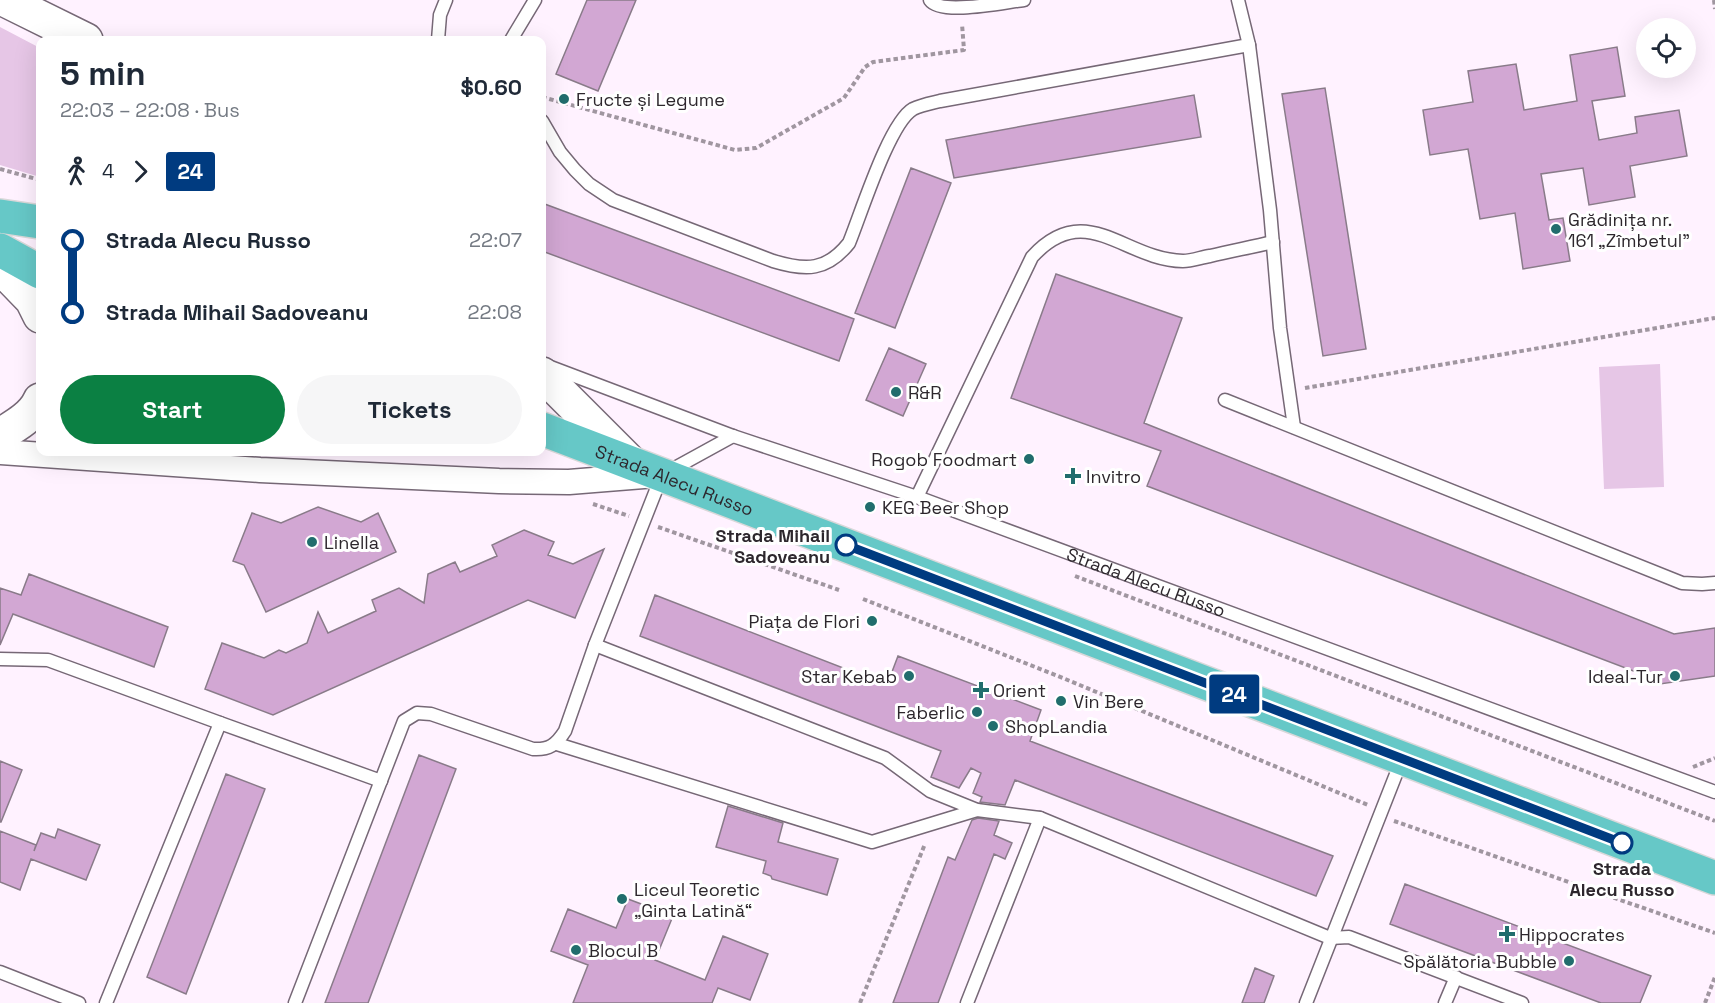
<!DOCTYPE html>
<meta charset="utf-8">
<style>
body{margin:0;font-family:"Space Grotesk",sans-serif;background:#f6f6f7;color:#1f2937;height:100vh;display:flex;flex-direction:column;font-size:22px;white-space:nowrap}
*{box-sizing:border-box;margin:0}
p{font-size:20px;color:#747a83}
.icon{flex:none;width:33px;height:33px;fill:none;stroke:currentColor;stroke-width:2;stroke-linecap:round;stroke-linejoin:round}
.map{position:relative;flex:1;overflow:hidden}
.drawer{position:absolute;left:36px;top:36px;width:510px;height:420px;display:flex;flex-direction:column;background:#fff;border-radius:12px;box-shadow:0 6px 24px #0002}
.drawer>*{flex:none}
.badge{padding:0 12px;border-radius:4px;font-size:21px;line-height:39px}
.controls{position:absolute;left:1636px;top:18px;display:grid;gap:12px}
.controls a{display:grid;place-items:center;width:60px;height:60px;border-radius:50%;background:#fff;box-shadow:0 6px 24px #0002;font-size:30px}
.map>.badge{position:absolute;translate:-50% -50%;box-shadow:0 0 0 3px #fff}
.legs{display:flex;align-items:center;gap:9px;height:66px;padding:0 24px;font-size:20px}
.legs p{margin-inline-start:auto}
.headline{display:flex;align-items:center;justify-content:space-between;height:102px;padding:0 24px}
h1{font-size:33px;font-weight:700;line-height:45px}
.action{display:flex;gap:12px;margin-top:auto;padding:12px 24px}
.action a{flex:1;height:69px;border-radius:36px;background:#0b8043;color:#fff;font-size:24px;font-weight:700;line-height:69px;text-align:center}
.action a+a{background:#f6f6f7;color:#1f2937}
ul{padding:0 24px;list-style:none}
li{display:flex;align-items:center;gap:21px;height:72px;font-size:22px}
li i{display:grid;place-items:center;width:9px;height:100%;margin:0 8px;background:currentColor}
li i::after{content:'';width:15px;height:15px;margin:-8px;border:4px solid;border-radius:50%;background:#fff}
li p{margin-inline-start:auto}
li:first-child i{background:linear-gradient(#0000 50%,currentColor 0)}
li:last-child i{background:linear-gradient(currentColor 50%,#0000 0)}
.map>svg:first-child{display:block}
.green{fill:#e6c6e6}
.building{fill:#d2a7d3;stroke:#897b89;stroke-width:1.5}
.lines{fill:none;stroke-linecap:round;stroke-linejoin:round}
.lane-casing{stroke:#766876;stroke-width:15}
.street-casing{stroke:#766876;stroke-width:27}
.secondary-casing{stroke:#766876;stroke-width:36}
.primary-casing{stroke:#d9d8d9;stroke-width:36}
.path{stroke:#a096a0;stroke-width:4;stroke-dasharray:4.5 3;stroke-linecap:butt}
.lane{stroke:#fff;stroke-width:12}
.street{stroke:#fff;stroke-width:24}
.secondary{stroke:#fff;stroke-width:33}
.primary{stroke:#66c8c7;stroke-width:33}
.line-1-casing{stroke:#fff;stroke-width:14}
.line-1{stroke:#003b80;stroke-width:9}
.poi-dot{fill:#216d6d;stroke:#fff;stroke-width:2}
.stop-1-dot{fill:#fff;stroke:#003b80;stroke-width:3}
.labels{text-anchor:middle;dominant-baseline:central;stroke-width:6;stroke-linejoin:round;paint-order:stroke}
.poi-label{font-size:18px;fill:#2d272d;stroke:#fff;text-anchor:start}
.street-label{font-size:18px;fill:#2d272d;stroke:#fff}
.stop-label{font-size:18px;font-weight:bold;fill:#2d272d;stroke:#fff;text-anchor:end}
</style>
<div class="map">
<svg width="1715" height="1003" viewBox="0 0 1715 1003">
<rect width="100%" height="100%" fill="#fff2ff"/>
<path class="green" d="M0 27 40 48V177L0 165Z
M1660 364 1664 487 1604 489 1599 367Z"/>
<path class="building" d="M587 0H636L598 91 556 74Z
M1617 47 1625 96 1592 101 1599 140 1637 133 1635 117 1679 110 1687 156 1630 166 1635 197 1589 205 1583 168 1541 174 1549 220 1563 218 1570 261 1523 269 1515 213 1480 219 1468 149 1430 155 1423 110 1473 102 1468 71 1516 64 1524 110 1577 101 1570 55Z
M1325 88 1366 349 1323 356 1282 94Z
M1194 95 1201 137 954 178 946 140Z
M911 168 951 183 895 328 855 313Z
M542 203 854 319 839 361 542 251Z
M1056 274 1182 318 1144 423 1674 634 1715 628V676L1653 685 1652 678 1147 486 1161 451 1011 398Z
M889 348 926 364 903 416 866 400Z
M318 507 361 522 378 513 396 552 266 612 244 565 233 561 252 513 281 523Z
M524 530 554 542 548 555 573 564 604 549 575 618 528 600 273 715 205 689 222 643 264 658 279 650 286 653 307 643 318 612 328 633 376 611 372 600 399 588 424 603 428 574 455 562 460 572 497 556 492 545Z
M29 574 168 627 154 667 13 614 0 645V588L21 595Z
M655 595 887 685 898 656 1041 710 1030 741 1333 856 1316 896 1015 780 1005 805 980 802 982 797 973 793 981 773 971 768 959 788 931 777 941 751 640 636Z
M419 755 456 769 368 1003H325Z
M0 761 22 770 1 822H0Z
M226 774 265 789 186 994 147 977Z
M728 806 783 823 778 842 838 859 827 895 772 879 771 876 763 873 766 861 716 847Z
M978 818 999 821 994 835 1012 843 1005 859 994 854 938 1003H893L948 857 955 860 972 820Z
M58 829 100 845 86 880 31 859 20 890 0 882V831L36 845 34 851 41 833 55 838Z
M1405 884 1651 976 1640 1003H1601L1390 924Z
M628 899 673 916 655 960 705 980 723 936 768 954 750 1000 718 988 712 1003H573L588 965 551 951 568 909 616 928Z
M1255 968 1274 976 1264 1003H1242Z"/>
<g class="lines">
<g class="lane-casing">
<g id="lane">
<path d="M930 0C941 16 1005 2 1024 0"/>
<path d="M438 40 440 15 446 0"/>
<path d="M511 40 535 0"/>
<path d="M1249 45 1270 210 1280 328 1294 427"/>
<path d="M542 121 560 152 575 170 589 184 613 200 773 261C806 271 827 271 849 243 861 214 889 123 913 109 921 105 932 103 940 101L1249 45 1238 0"/>
<path id="s1" d="M548 366 733 436 917 497 1715 792"/>
<path d="M1225 400 1682 583 1702 584 1715 583"/>
<path d="M917 497 1032 257C1086 198 1124 260 1183 261 1192 261 1202 257 1210 256 1231 251 1252 247 1273 242"/>
<path d="M595 645 885 758 930 791 977 810 1040 818 1330 938 1349 937 1522 1003"/>
<path d="M0 659 48 660 220 723"/>
<path d="M557 744 872 842 977 810"/>
<path d="M0 972 79 1003"/>
<path d="M106 1003 220 723 381 781"/>
<path d="M295 1003 404 721 417 713 431 714 533 749C549 750 556 745 565 731L595 645 662 475 733 436"/>
<path d="M967 1003 1040 818"/>
<path d="M1306 1003 1402 759"/>
<path d="M1445 1003 1456 977"/>
</g>
</g>
<g class="street-casing">
<path id="street" d="M0 452 260 470 499 481 569 482 656 475"/>
</g>
<g class="secondary-casing">
<path id="secondary" d="M5 0 86 40
M0 267 32 300 40 316
M542 374 631 463
M0 435C15 426 33 416 40 400"/>
</g>
<g class="primary-casing">
<g id="primary">
<path d="M0 216 40 222"/>
<path d="M0 250 40 272"/>
<path id="s2" d="M542 429 1715 878"/>
</g>
</g>
<path class="path" d="M1714 0 1715 9
M542 97 735 150 756 148 844 98 865 67 873 62 964 50 962 24
M0 169 40 180
M1305 388 1715 318
M593 504 629 516
M658 527 839 590
M1075 576 1715 821
M863 599 1058 676 1368 805
M1693 767 1715 758
M1394 821 1715 933
M860 1003 925 844
M1705 1003 1715 977"/>
<use href="#lane" class="lane"/>
<use href="#street" class="street"/>
<use href="#secondary" class="secondary"/>
<use href="#primary" class="primary"/>
</g>
<g class="lines">
<g class="line-1-casing">
<path id="line-1" d="M846 545 1622 843"/>
</g>
<use href="#line-1" class="line-1"/>
</g>
<g class="poi-dot">
<circle cx="564" cy="99" r="6"/>
<circle cx="1556" cy="229" r="6"/>
<circle cx="896" cy="392" r="6"/>
<circle cx="1029" cy="459" r="6"/>
<path d="M1070 467h6v6h6v6h-6v6h-6v-6h-6v-6h6z"/>
<circle cx="870" cy="507" r="6"/>
<circle cx="312" cy="542" r="6"/>
<circle cx="872" cy="621" r="6"/>
<circle cx="909" cy="676" r="6"/>
<circle cx="1675" cy="676" r="6"/>
<path d="M978 681h6v6h6v6h-6v6h-6v-6h-6v-6h6z"/>
<circle cx="1061" cy="701" r="6"/>
<circle cx="977" cy="712" r="6"/>
<circle cx="993" cy="726" r="6"/>
<circle cx="622" cy="899" r="6"/>
<path d="M1504 925h6v6h6v6h-6v6h-6v-6h-6v-6h6z"/>
<circle cx="576" cy="950" r="6"/>
<circle cx="1569" cy="961" r="6"/>
</g>
<g class="stop-1-dot">
<circle cx="846" cy="545" r="10"/>
<circle cx="1622" cy="843" r="10"/>
</g>
<g class="labels">
<g class="poi-label">
<text x="576" y="99">Fructe și Legume</text>
<text x="1568" y="219">Grădinița nr.<tspan x="1568" dy="21">161 „Zîmbetul”</tspan></text>
<text x="908" y="392">R&amp;R</text>
<text x="1017" y="459" text-anchor="end">Rogob Foodmart</text>
<text x="1086" y="476">Invitro</text>
<text x="882" y="507">KEG Beer Shop</text>
<text x="324" y="542">Linella</text>
<text x="860" y="621" text-anchor="end">Piața de Flori</text>
<text x="897" y="676" text-anchor="end">Star Kebab</text>
<text x="1663" y="676" text-anchor="end">Ideal-Tur</text>
<text x="993" y="690">Orient</text>
<text x="1073" y="701">Vin Bere</text>
<text x="965" y="712" text-anchor="end">Faberlic</text>
<text x="1005" y="726">ShopLandia</text>
<text x="634" y="889">Liceul Teoretic<tspan x="634" dy="21">„Ginta Latină“</tspan></text>
<text x="1519" y="934">Hippocrates</text>
<text x="588" y="950">Blocul B</text>
<text x="1557" y="961" text-anchor="end">Spălătoria Bubble</text>
</g>
<g class="street-label">
<text stroke="none"><textPath href="#s2" startOffset="142">Strada Alecu Russo</textPath></text>
<text stroke="none"><textPath href="#s1" startOffset="636">Strada Alecu Russo</textPath></text>
</g>
<g class="stop-label">
<text x="830" y="535">Strada Mihail<tspan x="830" dy="21">Sadoveanu</tspan></text>
<text x="1622" y="868" text-anchor="middle">Strada<tspan x="1622" dy="21">Alecu Russo</tspan></text>
</g>
</g>
</svg>
<div class="controls">
<a><svg class="icon" aria-label="locate" viewBox="0 0 24 24"><circle cx="12" cy="12" r="6"/><path d="M12 2v4M12 18v4M2 12h4M18 12h4"/></svg></a>
</div>
<b class="badge" style="left:1234px;top:694px;background:#003b80;color:#fff">24</b>
<section class="drawer">
<div class="headline"><div><h1>5 min</h1><p>22:03 – 22:08 · Bus</p></div><b>$0.60</b></div>
<div class="legs"><svg class="icon" aria-label="walk" viewBox="0 0 24 24"><circle cx="13" cy="4" r="2"/><path d="M13 8l-2 6 4 7M11 14l-3 7M7 12l3-4h3l4 4"/></svg>4<svg class="icon" aria-label="forward" viewBox="0 0 24 24"><path d="M9 5l7 7-7 7"/></svg><b class="badge" style="background:#003b80;color:#fff">24</b></div>
<ul>
<li><i style="color:#003b80"></i><b>Strada Alecu Russo</b><p>22:07</p></li>
<li><i style="color:#003b80"></i><b>Strada Mihail Sadoveanu</b><p>22:08</p></li>
</ul>
<div class="action"><a>Start</a><a>Tickets</a></div>
</section>
</div>
